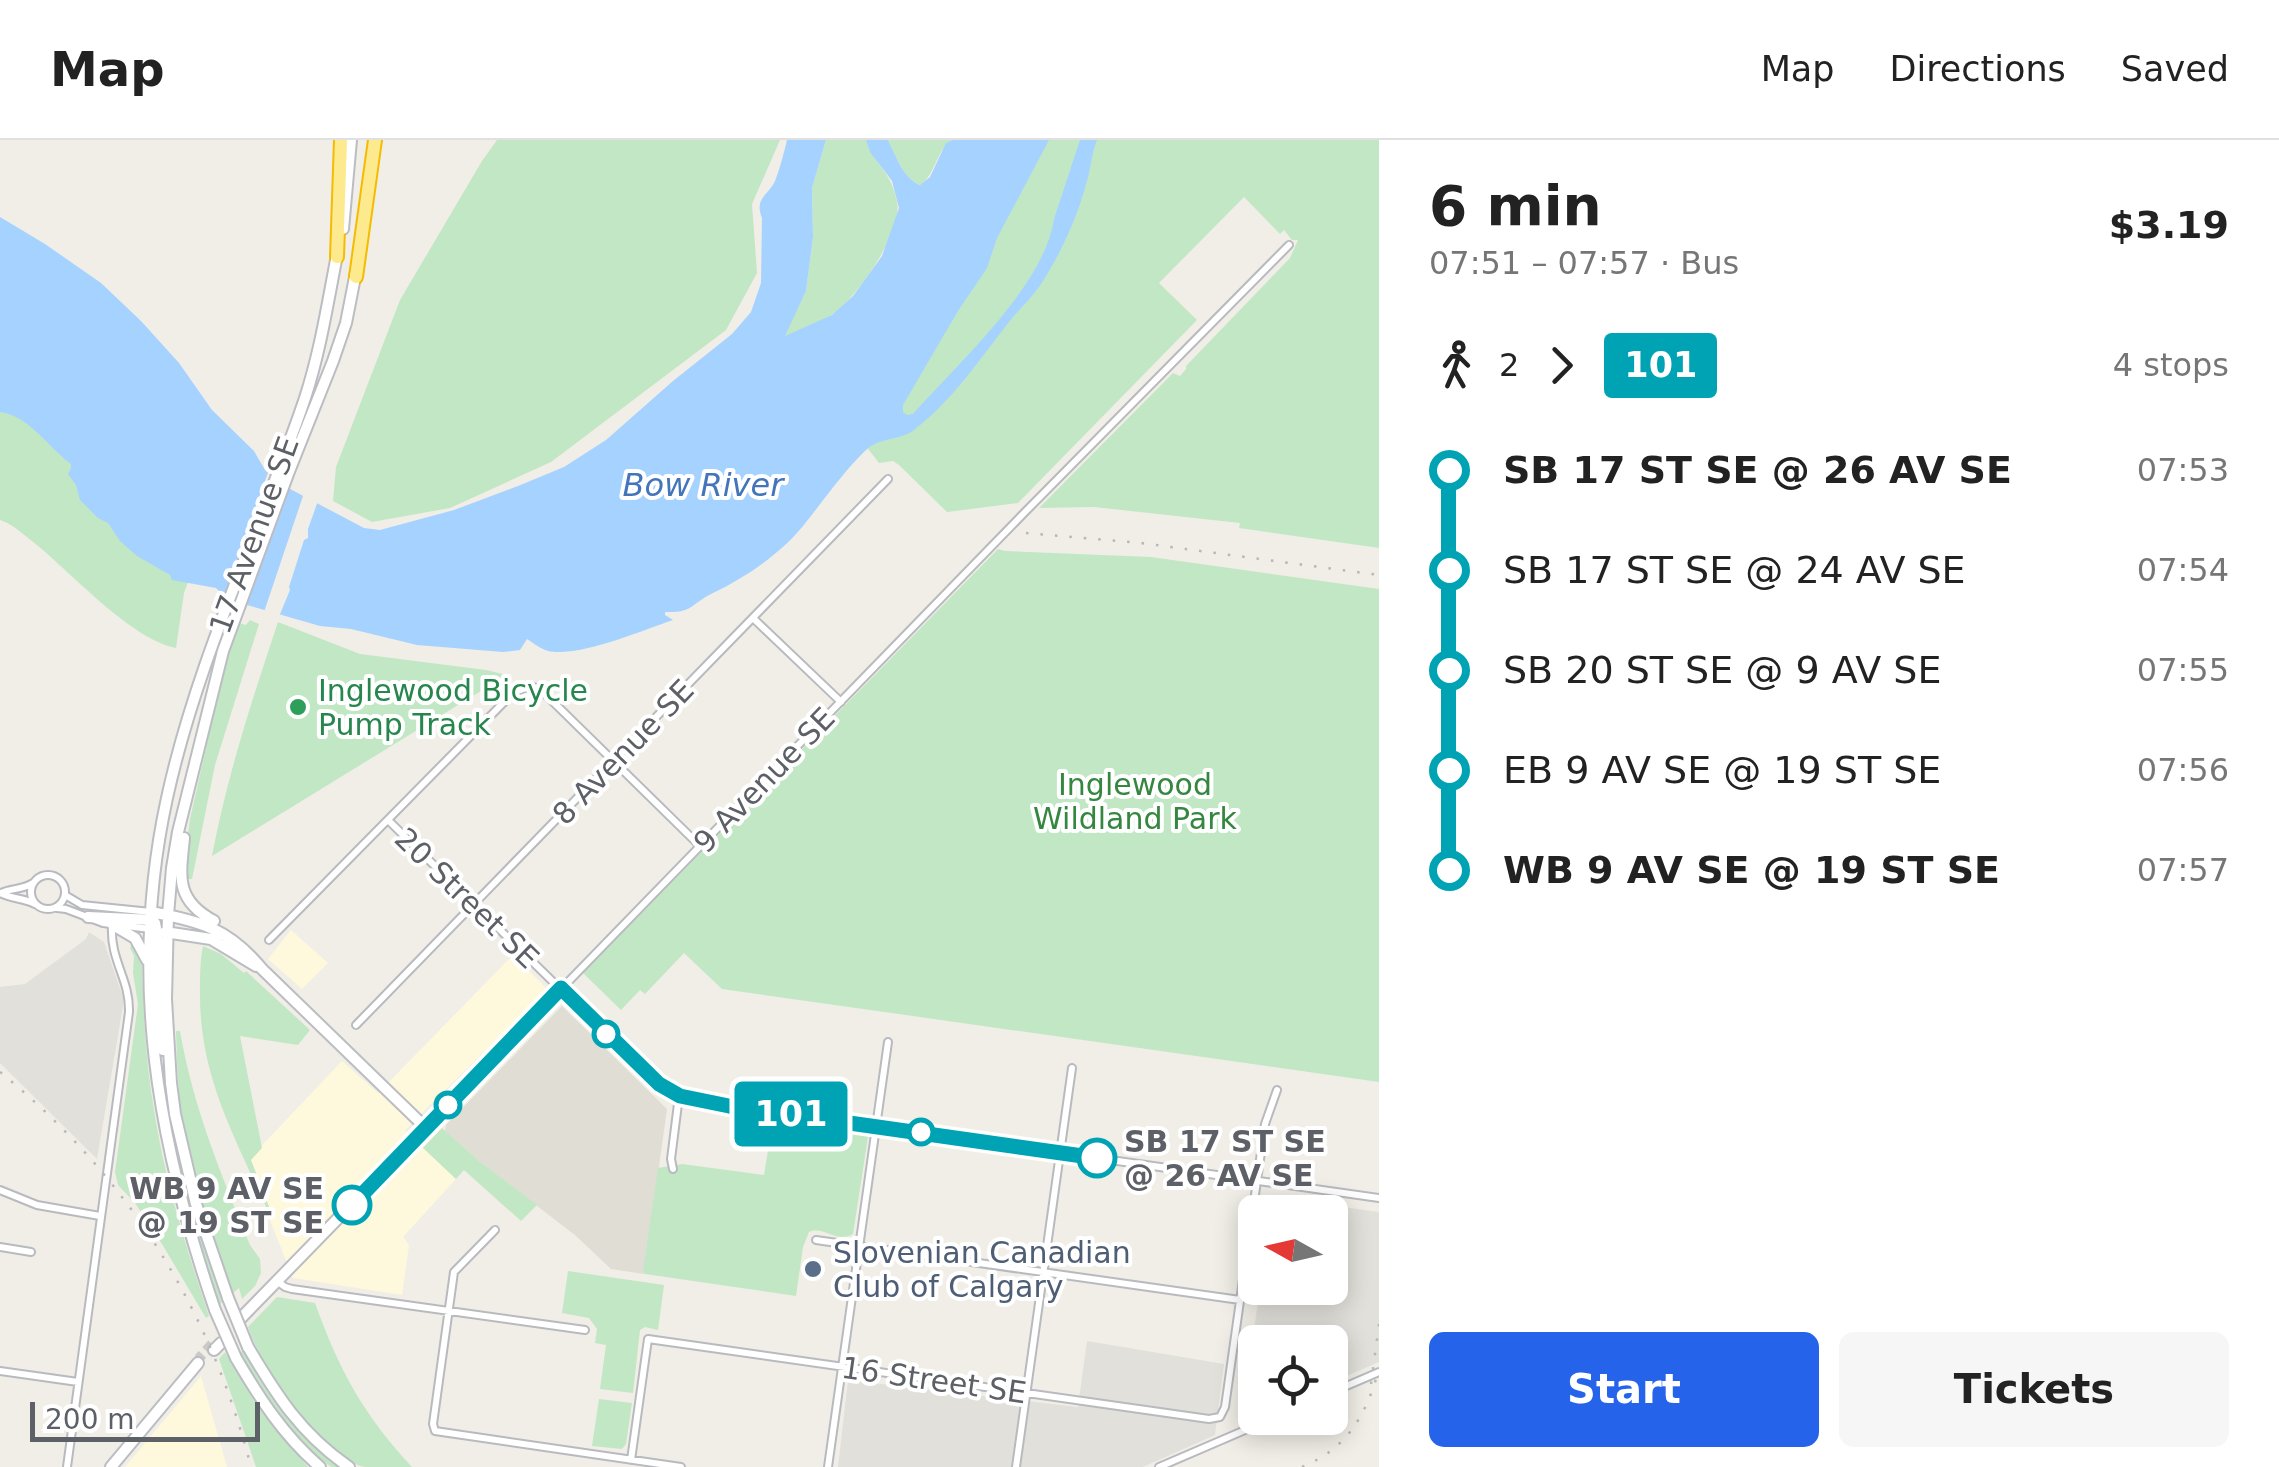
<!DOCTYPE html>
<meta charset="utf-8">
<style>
body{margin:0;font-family:"DejaVu Sans",sans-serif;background:#f6f6f6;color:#222;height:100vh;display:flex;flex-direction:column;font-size:38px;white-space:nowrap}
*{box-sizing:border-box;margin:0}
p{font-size:32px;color:#767676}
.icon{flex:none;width:55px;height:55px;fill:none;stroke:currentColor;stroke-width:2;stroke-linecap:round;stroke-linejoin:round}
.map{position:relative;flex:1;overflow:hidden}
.details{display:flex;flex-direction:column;background:#fff;width:900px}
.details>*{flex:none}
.badge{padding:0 20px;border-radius:8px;font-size:35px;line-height:65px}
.needle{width:65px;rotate:278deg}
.buttons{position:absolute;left:1238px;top:1055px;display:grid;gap:20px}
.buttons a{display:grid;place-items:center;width:110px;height:110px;border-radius:15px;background:#fff;box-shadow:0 5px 25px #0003;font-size:50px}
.scale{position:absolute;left:30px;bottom:25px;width:230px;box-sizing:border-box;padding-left:10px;border:5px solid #5d6066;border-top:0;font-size:28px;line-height:35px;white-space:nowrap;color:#5d6066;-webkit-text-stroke:8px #fff;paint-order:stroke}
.map>.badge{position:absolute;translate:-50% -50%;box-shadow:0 0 0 5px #fff}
.legs{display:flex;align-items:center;gap:15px;height:110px;padding:0 50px;font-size:32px}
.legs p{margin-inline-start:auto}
.head{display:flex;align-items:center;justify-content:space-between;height:170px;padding:0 50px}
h1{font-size:55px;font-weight:600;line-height:75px}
.cta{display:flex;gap:20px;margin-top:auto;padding:20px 50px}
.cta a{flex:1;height:115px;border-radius:15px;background:#2563eb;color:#fff;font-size:40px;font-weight:600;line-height:115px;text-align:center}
.cta a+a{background:#f6f6f6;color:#222}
ul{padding:0 50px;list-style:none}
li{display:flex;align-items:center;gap:35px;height:100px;font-size:38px}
li i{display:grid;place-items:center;width:15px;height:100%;margin:0 12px;background:currentColor}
li i::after{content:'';width:25px;height:25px;margin:-12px;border:8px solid;border-radius:50%;background:#fff}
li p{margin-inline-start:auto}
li:first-child i{background:linear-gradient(#0000 50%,currentColor 0)}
li:last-child i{background:linear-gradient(currentColor 50%,#0000 0)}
header{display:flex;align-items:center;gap:60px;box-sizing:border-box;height:140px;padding:0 50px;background:#fff;border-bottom:2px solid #e0e0e0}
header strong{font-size:48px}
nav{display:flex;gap:55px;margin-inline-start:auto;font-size:35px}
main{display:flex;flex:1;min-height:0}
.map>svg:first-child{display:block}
.commercial{fill:#fef9dc}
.industrial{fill:#e1e0da}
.education{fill:#e0ddd4}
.green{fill:#c2e7c5}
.water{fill:#a6d2ff}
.pier{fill:#f0eee6}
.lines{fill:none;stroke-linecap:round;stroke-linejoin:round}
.secondary-tunnel{stroke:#cbcac6;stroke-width:10;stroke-dasharray:10 5;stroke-linecap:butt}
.street-casing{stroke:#b8babf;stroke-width:10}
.secondary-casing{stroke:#bbbdc3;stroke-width:14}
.highway-casing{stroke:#f5bb00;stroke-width:16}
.street{stroke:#fff;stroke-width:6}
.secondary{stroke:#fff;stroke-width:10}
.highway{stroke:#fdea8f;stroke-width:12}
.rail{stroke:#b6b7b7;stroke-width:2.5;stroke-dasharray:2.5 12;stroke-linecap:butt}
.secondary-bridge-casing{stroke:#bbbdc3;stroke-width:14;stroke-linecap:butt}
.secondary-bridge{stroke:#fff;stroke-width:10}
.line-1-casing{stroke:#fff;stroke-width:22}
.line-1{stroke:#00a3b4;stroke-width:15}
.leisure-dot{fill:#2e9e5b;stroke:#fff;stroke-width:4}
.stop-1-dot{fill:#fff;stroke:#00a3b4;stroke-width:5}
.service-dot{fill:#5c6f8a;stroke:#fff;stroke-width:4}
.labels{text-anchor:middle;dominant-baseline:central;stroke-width:8;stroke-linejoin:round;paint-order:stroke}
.street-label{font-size:30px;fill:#5d6066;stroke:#fff}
.leisure-label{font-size:30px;fill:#27864d;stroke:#fff;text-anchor:start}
.park-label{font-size:30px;fill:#35863f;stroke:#fff}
.stop-label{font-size:30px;font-weight:bold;fill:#5d6066;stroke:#fff;text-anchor:start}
.service-label{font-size:30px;fill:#4e5e75;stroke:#fff;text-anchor:start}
.water-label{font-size:32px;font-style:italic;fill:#4475bb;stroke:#fff}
</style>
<header>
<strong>Map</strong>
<nav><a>Map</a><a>Directions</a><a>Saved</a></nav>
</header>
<main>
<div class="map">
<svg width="1379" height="1327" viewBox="0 0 1379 1327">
<rect width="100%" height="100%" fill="#f0eee6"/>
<path class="commercial" d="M291 790 328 823 302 849 268 819Z
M513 815 547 849 405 990 456 1039 403 1097 409 1105 402 1155 293 1138 260 1055 250 1018 342 921 378 953Z
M201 1236 227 1327H125Z"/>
<path class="industrial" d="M89 792 104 802 124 860 97 1019 0 923V847L25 844 86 799Z
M1298 1058 1322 1064 1379 1072V1222L1330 1243V1202H1255V1276L1241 1282 1260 1148H1330V1072H1275L1276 1062Z
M1087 1201 1224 1224 1215 1295 1143 1327H838L848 1240 1078 1267Z"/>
<path class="education" d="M562 866 667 969 644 1134 611 1129 576 1096 479 1021 445 991 446 985Z"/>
<path class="green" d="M497 0H780L752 64 757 133 726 190 551 322 450 368 372 382 333 361 336 327 400 160 482 21Z
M826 0H866C875 25 892 33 897 62 903 92 857 157 833 174 819 185 799 190 783 197L806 151 813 97 812 48Z
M888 0H953C937 8 936 33 921 45 903 39 896 16 888 0Z
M1045 0H1379V408L1239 388 1240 383 1094 367 1039 368 1173 233 1180 236 1186 229V226L1290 118 1298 100H1292L1284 90 1280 94 1244 57 1159 143 1197 180 1018 363 947 372 899 325 893 321 879 323 865 305Z
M0 245 193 428 184 453 176 508C130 499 70 431 32 401 22 393 12 384 0 380Z
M998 409 1005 411 1151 417 1379 449V942L722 849 684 813 645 854 640 850 621 870 583 833Z
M250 480 259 484 215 625 192 739H186L187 701 190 679 225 524 239 483 246 485Z
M278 482 360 514 486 530 507 535 212 716C227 636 252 560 278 482Z
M132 804 140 813 142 823C143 874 146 925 155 976 166 1044 187 1110 209 1176L206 1178 162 1104 135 1063 118 1045 115 1032 138 864 133 833 134 816 130 808Z
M203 806 221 814 244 833 246 831 310 890 298 905 240 896 262 1008 251 1020 273 1077 271 1079C238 1001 199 940 200 852 200 837 200 820 203 806Z
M176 891H180C193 967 221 1034 250 1105L260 1119 261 1133 255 1146 242 1159 239 1148 232 1154C213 1101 196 1049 185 994 178 962 177 924 176 891Z
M162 930 185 1045 222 1162 218 1166 191 1086 159 931Z
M773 980 865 994 868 997 853 1094C836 1104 824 1085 809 1092L803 1107 796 1156 645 1134 643 1132 658 1028 682 1024 764 1035Z
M442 988 479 1021 537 1065 521 1081 464 1030 456 1039 423 1008Z
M568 1131 664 1145 658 1190 645 1187 640 1190 633 1253 600 1249 606 1205 595 1203 597 1189 589 1178 562 1173Z
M277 1157 315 1163C339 1230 363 1274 412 1327 397 1327 380 1327 365 1327 355 1326 346 1317 338 1312 296 1280 266 1236 248 1187Z
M243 1210C268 1258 297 1294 340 1327H331C289 1295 265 1259 239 1214Z
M225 1212 257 1266 308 1327H256L219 1219Z
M599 1259 632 1263 626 1304 622 1309 592 1306Z"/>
<path class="water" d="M787 0H826L812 48 813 97 806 151 785 196 832 175 853 156 882 116 899 68 892 41 870 12 866 0H888C896 16 903 38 920 45L930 37 946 3 953 0H1049L997 98 987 128 958 171 903 265V272L907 275 913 274C957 224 1045 145 1054 79L1080 0H1097C1091 15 1091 29 1086 44 1076 81 1060 115 1039 147 1030 160 1018 170 1009 182 979 220 953 260 914 290 899 301 880 297 866 310 843 332 824 360 803 386 779 415 746 437 713 453 690 464 694 473 665 472V475L673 480C643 490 578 518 548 511 541 509 533 503 527 499L520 510 503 512 417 505 351 489 320 486 247 465 222 454 216 448 172 440 170 435 137 416 120 401 108 383 98 378 80 360 76 345 68 334 71 328V324C48 307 28 275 0 272V77L45 104 101 143 141 181 179 223 212 270 254 311 265 330 292 350 364 388 380 390 454 370 518 346 564 327 606 300 673 241 732 194 751 172 761 143 762 78C754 58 768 56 775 41 780 28 784 13 787 0Z"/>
<path class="pier" d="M270 327 291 343 244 469 222 460Z
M305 350 319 358 308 389V398L304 400 289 447 290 450 278 479 263 475Z"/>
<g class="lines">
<path class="secondary-tunnel" d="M198 1223 200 1217 212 1204"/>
<g class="street-casing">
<path id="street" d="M754 479 841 562
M388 680 648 935 679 956 729 966 1379 1058
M31 752a17 17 0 1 1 34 0a17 17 0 1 1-34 0Z
M0 753C11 759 24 758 35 764
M1 753C11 748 22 750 33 743
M65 755 82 765 151 772
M57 768 66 769 103 783 150 789
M269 800 513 553 530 546 540 549 700 706
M356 885 888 339
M427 987 1025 372 1289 105
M673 1029 671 1019 679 956
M0 1050 37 1065 100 1076
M495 1090 454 1132 433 1284 435 1291 681 1327
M816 1100 1240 1160
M0 1107 31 1112
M277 1141 285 1147 292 1149 585 1190
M0 1231 78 1242
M1330 1253 1379 1232
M631 1320 648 1199 1209 1279 1220 1277 1225 1267 1265 984 1277 950
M67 1327 129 872C130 839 110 821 112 786
M828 1327 888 902
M1016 1327 1072 928
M1159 1327 1273 1278"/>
</g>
<g class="secondary-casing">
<path id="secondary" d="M343 89 351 0
M184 698C180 737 175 760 214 781
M151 772C201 781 229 789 262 829L426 988 241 1178
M88 777 153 780
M155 783C164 824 154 868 163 910
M113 785 135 798 147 820
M165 792 211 799 256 826
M228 1158 196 1064 175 974 171 943 166 859 168 775 172 728 178 692 223 511 288 334 333 221 346 183 356 132
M215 1170C157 1001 128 836 167 658 197 520 260 391 305 258 321 209 328 160 338 110
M248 1207C277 1256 301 1294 349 1327
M214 1210 221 1203
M236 1218C260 1259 284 1296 320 1327
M111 1327 198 1223"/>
</g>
<g class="highway-casing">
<path id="highway" d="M337 117 341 0
M356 137 375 0"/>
</g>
<use href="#street" class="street"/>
<use href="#secondary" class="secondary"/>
<use href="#highway" class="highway"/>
<path class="rail" d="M1026 393 1141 403 1379 435
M0 932C128 1036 210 1168 251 1327
M1371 1244 1379 1184
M1302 1327C1348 1308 1366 1275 1379 1229"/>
<g class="secondary-bridge-casing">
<path id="secondary-bridge" d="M228 1158 248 1207
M215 1170 236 1218"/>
</g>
<use href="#secondary-bridge" class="secondary-bridge"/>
</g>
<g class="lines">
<g class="line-1-casing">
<path id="line-1" d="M352 1065 561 848 659 944 680 956 729 966 1097 1018"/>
</g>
<use href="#line-1" class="line-1"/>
</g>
<circle class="leisure-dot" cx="298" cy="567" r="10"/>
<g class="stop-1-dot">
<circle cx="606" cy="894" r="12"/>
<circle cx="448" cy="965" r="12"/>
<circle cx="921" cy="992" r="12"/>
<circle cx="1097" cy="1018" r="18"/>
<circle cx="352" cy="1065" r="18"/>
</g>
<circle class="service-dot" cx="813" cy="1129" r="10"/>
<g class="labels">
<g class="street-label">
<text transform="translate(254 395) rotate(-70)">17 Avenue SE</text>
<text transform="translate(623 612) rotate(-46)">8 Avenue SE</text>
<text transform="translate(764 640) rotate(-46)">9 Avenue SE</text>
<text transform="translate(467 758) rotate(44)">20 Street SE</text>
<text transform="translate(934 1240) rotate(8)">16 Street SE</text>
</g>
<g class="leisure-label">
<text x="318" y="550">Inglewood Bicycle<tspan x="318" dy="34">Pump Track</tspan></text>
</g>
<g class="park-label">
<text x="1135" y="644">Inglewood<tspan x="1135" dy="34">Wildland Park</tspan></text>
</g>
<g class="stop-label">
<text x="1124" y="1001">SB 17 ST SE<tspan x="1124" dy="34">@ 26 AV SE</tspan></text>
<text x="324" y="1048" text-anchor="end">WB 9 AV SE<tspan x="324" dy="34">@ 19 ST SE</tspan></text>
</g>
<g class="service-label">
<text x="833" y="1112">Slovenian Canadian<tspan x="833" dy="34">Club of Calgary</tspan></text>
</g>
<g class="water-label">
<text x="703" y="345">Bow River</text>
</g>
</g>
</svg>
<div class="buttons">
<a><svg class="needle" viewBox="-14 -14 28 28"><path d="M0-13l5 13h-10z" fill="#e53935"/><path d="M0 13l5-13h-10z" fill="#767676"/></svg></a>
<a><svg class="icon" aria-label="locate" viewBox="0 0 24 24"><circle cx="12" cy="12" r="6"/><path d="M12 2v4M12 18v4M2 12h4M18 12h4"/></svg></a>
</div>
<div class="scale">200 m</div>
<b class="badge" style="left:791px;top:974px;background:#00a3b4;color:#fff">101</b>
</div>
<section class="details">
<div class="head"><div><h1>6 min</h1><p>07:51 – 07:57 · Bus</p></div><b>$3.19</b></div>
<div class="legs"><svg class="icon" aria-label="walk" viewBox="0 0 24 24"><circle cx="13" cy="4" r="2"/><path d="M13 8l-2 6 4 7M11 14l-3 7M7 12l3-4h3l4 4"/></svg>2<svg class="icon" aria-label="forward" viewBox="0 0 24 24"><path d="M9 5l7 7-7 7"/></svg><b class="badge" style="background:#00a3b4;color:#fff">101</b><p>4 stops</p></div>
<ul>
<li><i style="color:#00a3b4"></i><b>SB 17 ST SE @ 26 AV SE</b><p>07:53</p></li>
<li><i style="color:#00a3b4"></i><span>SB 17 ST SE @ 24 AV SE</span><p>07:54</p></li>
<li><i style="color:#00a3b4"></i><span>SB 20 ST SE @ 9 AV SE</span><p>07:55</p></li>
<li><i style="color:#00a3b4"></i><span>EB 9 AV SE @ 19 ST SE</span><p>07:56</p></li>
<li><i style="color:#00a3b4"></i><b>WB 9 AV SE @ 19 ST SE</b><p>07:57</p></li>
</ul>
<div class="cta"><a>Start</a><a>Tickets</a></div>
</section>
</main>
